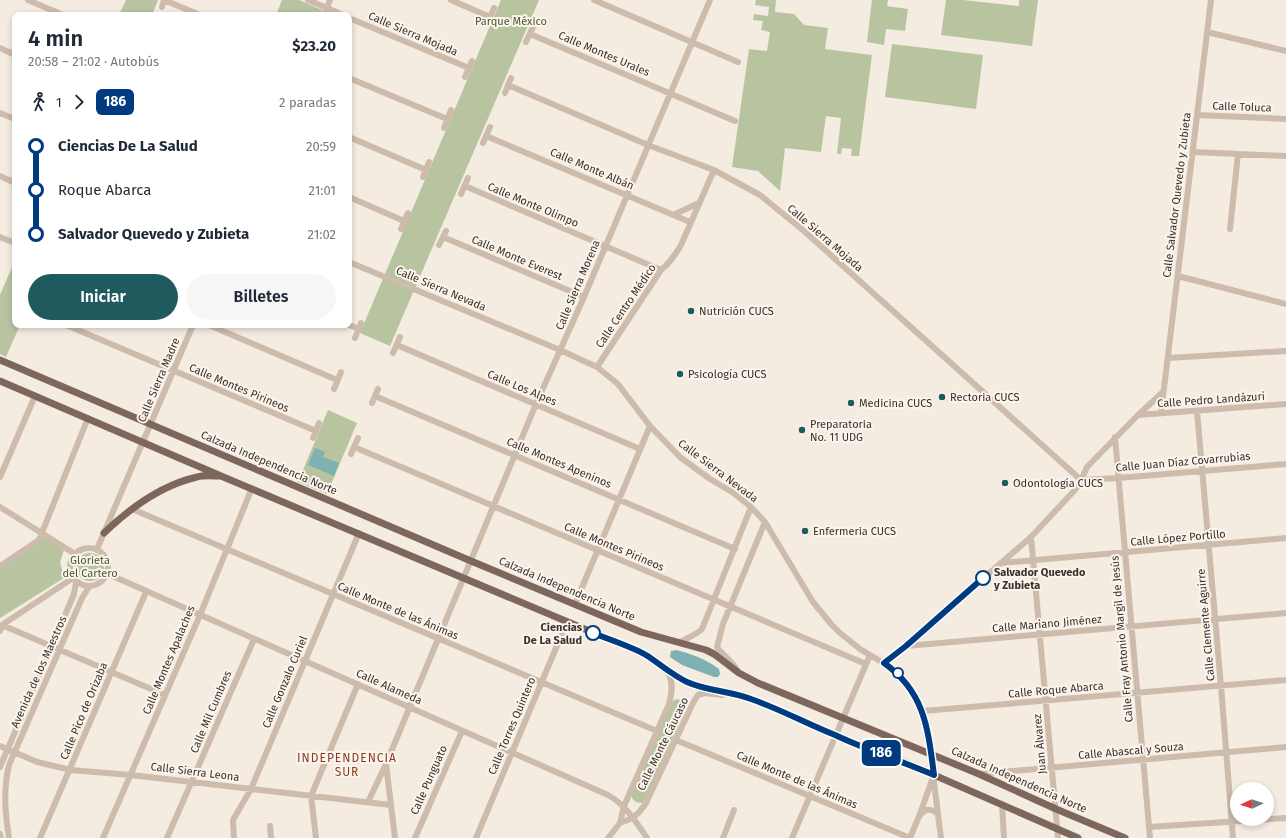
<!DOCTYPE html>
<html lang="es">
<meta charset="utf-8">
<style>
body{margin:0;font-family:"Fira Sans",sans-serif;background:#f6f6f7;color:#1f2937;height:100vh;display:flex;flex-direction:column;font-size:15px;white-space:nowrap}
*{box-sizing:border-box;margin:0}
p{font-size:13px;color:#747a83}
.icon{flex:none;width:22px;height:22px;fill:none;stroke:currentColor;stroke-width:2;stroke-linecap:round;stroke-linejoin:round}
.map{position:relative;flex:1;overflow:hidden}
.side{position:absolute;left:12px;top:12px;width:340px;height:316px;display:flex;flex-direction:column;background:#fff;border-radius:8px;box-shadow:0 2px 6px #0003}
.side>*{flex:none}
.badge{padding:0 8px;border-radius:6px;font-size:14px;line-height:26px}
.needle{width:26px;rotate:266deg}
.buttons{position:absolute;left:1230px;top:782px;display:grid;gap:8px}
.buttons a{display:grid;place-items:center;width:44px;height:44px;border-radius:50%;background:#fff;box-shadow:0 2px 6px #0003;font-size:20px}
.map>.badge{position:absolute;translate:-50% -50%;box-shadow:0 0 0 2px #fff}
.legs{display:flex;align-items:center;gap:6px;height:44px;padding:0 16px;font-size:13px}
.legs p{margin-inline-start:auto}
.headline{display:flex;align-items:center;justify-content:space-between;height:68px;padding:0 16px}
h1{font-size:22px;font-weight:600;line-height:30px}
.action{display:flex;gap:8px;margin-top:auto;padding:8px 16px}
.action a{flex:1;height:46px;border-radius:24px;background:#1f5a5e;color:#fff;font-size:16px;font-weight:600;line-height:46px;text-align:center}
.action a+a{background:#f6f6f7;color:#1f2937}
ul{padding:0 16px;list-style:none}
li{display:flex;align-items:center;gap:14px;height:44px;font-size:15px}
li i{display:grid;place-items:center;width:6px;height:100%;margin:0 5px;background:currentColor}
li i::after{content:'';width:10px;height:10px;margin:-5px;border:3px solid;border-radius:50%;background:#fff}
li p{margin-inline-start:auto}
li:first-child i{background:linear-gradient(#0000 50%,currentColor 0)}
li:last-child i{background:linear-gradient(currentColor 50%,#0000 0)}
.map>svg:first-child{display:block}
.green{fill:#b8c4a0}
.water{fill:#7fb0b2}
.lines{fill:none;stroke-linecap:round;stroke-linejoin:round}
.minor{stroke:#cdbbac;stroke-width:6}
.major{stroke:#7d675c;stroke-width:7}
.line-1-casing{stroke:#fff;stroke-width:9}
.line-1{stroke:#003b80;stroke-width:6}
.poi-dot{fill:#1f5a5e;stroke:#fbf5ee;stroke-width:1.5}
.stop-1-dot{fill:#fff;stroke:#003b80;stroke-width:2}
.labels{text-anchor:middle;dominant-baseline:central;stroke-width:4;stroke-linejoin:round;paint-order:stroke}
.park-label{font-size:11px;fill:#4a5a2e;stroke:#fbf5ee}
.street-label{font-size:11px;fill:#3b302b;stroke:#fbf5ee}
.poi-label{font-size:11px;fill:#3b302b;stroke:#fbf5ee;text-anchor:start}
.stop-label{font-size:11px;font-weight:bold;fill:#3b302b;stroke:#fbf5ee;text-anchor:start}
.neighbourhood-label{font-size:12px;letter-spacing:1px;fill:#8c3b22;stroke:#fbf5ee}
</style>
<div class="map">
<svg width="1286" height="838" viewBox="0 0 1286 838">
<rect width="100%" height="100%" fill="#f4ebe1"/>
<path class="green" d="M126 0H158L152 15H119Z
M282 0H299L322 10 320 15H276Z
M501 0H539L390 346 360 333Z
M756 0H776L775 12 794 14 804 25 828 28 825 49 872 55 859 156H851L852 149 842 148 841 154H837L841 118 826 116 821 152 785 148 780 191 758 171 732 167 749 49 767 51 770 32 761 30 763 21 753 20 754 14 768 16 769 7 755 5Z
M872 0H888L887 6 908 9 905 31 886 29 884 45 867 42Z
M946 0H963L1019 6V0H1038L1032 46 941 35Z
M892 44 983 55 976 109 885 97Z
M15 260V325H20L6 357 0 354V295Z
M328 410 357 423 327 494 298 482Z
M41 535 64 550 60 562 64 578 0 618V569Z
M76 567a14 14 0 1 1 28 0a14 14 0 1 1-28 0Z
M677 699 682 700 685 704V711L646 799 642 803C636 803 632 800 631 795L673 701Z"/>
<path class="water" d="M315 448 325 452 323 457 339 463 334 476 308 465Z
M676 650C692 654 706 659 719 669L720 674 718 677H714L682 665 670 657 671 651Z"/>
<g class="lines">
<path class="minor" d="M28 0 63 15
M308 0 343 15
M451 0 490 17
M594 0 738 62
M162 7 164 0 200 15
M324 15 330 0
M349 18 469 68
M487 24 494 8
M1207 32 1286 51
M530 34 735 121
M526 42 533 27
M0 48 15 55
M465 77 472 61
M349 78 447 119
M508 85 648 145 714 170 760 195 804 231 1081 480 1118 478 1286 464
M505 93 511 78
M0 113 15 119
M1197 115 1286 119
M444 128 451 110
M486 136 690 222
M349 137 426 170
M483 143 490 127
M1193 152 1286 156
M0 176 15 183
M423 177 429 162
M465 186 661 270
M461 194 468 178
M349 197 404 221
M673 215 699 203
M401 229 408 213
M1230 229 1238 154
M0 237 15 243
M443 237 584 297
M439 245 446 231
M349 262 560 350 597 367 618 384 650 426 680 457 710 479 732 492 751 507 765 522 813 602 831 624 840 633 860 649 893 669 910 687 917 699 923 711 928 735 941 838
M1178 276 1286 304
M66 325 316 431
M209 325 337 380
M349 325 359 329
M355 338 361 323
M397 345 640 449
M393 353 400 337
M1168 358 1286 351
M597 367 661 270C670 263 675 255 681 245L714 170
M334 389 341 372
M375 396 735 549
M372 403 378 389
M1197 411 1221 686 1233 838
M1161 413 1211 0
M1138 415 1286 404
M1115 437 1150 838
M313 438 319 423
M354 447 866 664
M351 454 358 438
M0 477 35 396
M0 507 75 554
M132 509 657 731
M1031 537 1058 838
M70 567a19 19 0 1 1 38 0a19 19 0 1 1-38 0Z
M97 549 193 325
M1001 563 1286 538
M0 566 39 540 88 418
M108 574 608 795C626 805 636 822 647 838
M575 604 650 426
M2 625 165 695
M0 631 2 625 73 578
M681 642C688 637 696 635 702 629L751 507
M906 646 1286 613
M884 663 906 646 1031 537 1074 491 1079 485 1087 467 1138 415 1163 392
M738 672C733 661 723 656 717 647L723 624 765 522
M923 711 1286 680
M676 740 910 838
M0 746 37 762 71 770 131 775 391 805
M386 764 395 838
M0 767 74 594 76 582
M979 774 1286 747
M368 802 386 764 536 404 584 297 710 0
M1002 804 1004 838
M921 814C926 808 933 809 938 814
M620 823C634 818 638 815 646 803L693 703 698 695 705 693 722 695 730 693
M270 826 271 838
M1149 827 1286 818
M0 834 1 838
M9 838C5 812 3 791 9 765L82 598 89 587
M40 838 146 592
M103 838 200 615 252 488
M167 838 254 639
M234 838 233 821 234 818 251 789 359 533
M316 838 311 796 358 684
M415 838 462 731
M476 838 567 622
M608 838 620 823 624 806 669 704C672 693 674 681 667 671
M723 838 734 810
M792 838 870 655
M910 838 920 814 933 777"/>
<path class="major" d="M0 360 471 561 641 632 706 650 714 654 739 673 758 683 979 774 1056 809 1125 838
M0 381 221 476 644 654 658 663 673 675 687 682 704 688 732 693 752 699 836 736 902 761 1078 838
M104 533C130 508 162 485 197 477 204 475 212 476 219 476"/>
</g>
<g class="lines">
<g class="line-1-casing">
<path id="line-1" d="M593 633C610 640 630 646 646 655 660 664 672 675 687 682 707 691 730 691 751 699 780 709 807 724 835 735 867 750 901 761 934 775 928 729 925 692 884 663L906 646 983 578"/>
</g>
<use href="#line-1" class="line-1"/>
</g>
<g class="poi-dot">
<circle cx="691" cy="311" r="4"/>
<circle cx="680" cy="374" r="4"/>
<circle cx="942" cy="397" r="4"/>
<circle cx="851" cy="403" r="4"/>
<circle cx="802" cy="430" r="4"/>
<circle cx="1005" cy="483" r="4"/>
<circle cx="805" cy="531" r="4"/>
</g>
<g class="stop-1-dot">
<circle cx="983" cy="578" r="7"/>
<circle cx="593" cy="633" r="7"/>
<circle cx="898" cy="673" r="5"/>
</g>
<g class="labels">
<g class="park-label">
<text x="511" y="21">Parque México</text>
<text x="90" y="560">Glorieta<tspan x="90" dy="13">del Cartero</tspan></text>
</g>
<g class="street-label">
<text transform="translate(413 34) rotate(23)">Calle Sierra Mojada</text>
<text transform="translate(604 54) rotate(23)">Calle Montes Urales</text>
<text transform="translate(1242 107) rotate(2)">Calle Toluca</text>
<text transform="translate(592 169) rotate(23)">Calle Monte Albán</text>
<text transform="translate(1177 195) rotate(-83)">Calle Salvador Quevedo y Zubieta</text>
<text transform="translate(533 205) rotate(23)">Calle Monte Olimpo</text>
<text transform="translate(825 238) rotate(41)">Calle Sierra Mojada</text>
<text transform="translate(517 258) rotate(23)">Calle Monte Everest</text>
<text transform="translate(578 285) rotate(-67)">Calle Sierra Morena</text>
<text transform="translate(441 289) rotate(23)">Calle Sierra Nevada</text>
<text transform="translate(626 306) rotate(-56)">Calle Centro Médico</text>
<text transform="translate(159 380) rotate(-67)">Calle Sierra Madre</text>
<text transform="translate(239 388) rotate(23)">Calle Montes Pirineos</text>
<text transform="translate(522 388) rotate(23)">Calle Los Alpes</text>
<text transform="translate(1211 400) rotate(-4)">Calle Pedro Landázuri</text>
<text transform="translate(1183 462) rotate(-5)">Calle Juan Díaz Covarrubias</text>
<text transform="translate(269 463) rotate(23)">Calzada Independencia Norte</text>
<text transform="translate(559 463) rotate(23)">Calle Montes Apeninos</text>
<text transform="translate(718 471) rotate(37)">Calle Sierra Nevada</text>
<text transform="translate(1178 538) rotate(-5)">Calle López Portillo</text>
<text transform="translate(614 547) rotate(23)">Calle Montes Pirineos</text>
<text transform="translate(567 589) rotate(23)">Calzada Independencia Norte</text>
<text transform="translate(398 611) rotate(23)">Calle Monte de las Ánimas</text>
<text transform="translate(1047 624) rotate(-5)">Calle Mariano Jiménez</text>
<text transform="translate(1206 625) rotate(-95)">Calle Clemente Aguirre</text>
<text transform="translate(1122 639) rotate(-95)">Calle Fray Antonio Margil de Jesús</text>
<text transform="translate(169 660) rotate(-67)">Calle Montes Apalaches</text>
<text transform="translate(39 672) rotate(-66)">Avenida de los Maestros</text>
<text transform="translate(285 682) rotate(-67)">Calle Gonzalo Curiel</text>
<text transform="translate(389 687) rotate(24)">Calle Alameda</text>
<text transform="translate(1056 690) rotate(-5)">Calle Roque Abarca</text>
<text transform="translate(84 711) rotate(-67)">Calle Pico de Orizaba</text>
<text transform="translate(211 712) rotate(-67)">Calle Mil Cumbres</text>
<text transform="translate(512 726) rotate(-67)">Calle Torres Quintero</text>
<text transform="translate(663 744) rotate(-64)">Calle Monte Cáucaso</text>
<text transform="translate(1040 744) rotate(-95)">Juan Álvarez</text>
<text transform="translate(1131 751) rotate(-5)">Calle Abascal y Souza</text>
<text transform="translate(195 772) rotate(7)">Calle Sierra Leona</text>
<text transform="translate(429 780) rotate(-66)">Calle Punguato</text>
<text transform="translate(797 780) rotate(23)">Calle Monte de las Ánimas</text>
<text transform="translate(1019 780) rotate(24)">Calzada Independencia Norte</text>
</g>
<g class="poi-label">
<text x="699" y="311">Nutrición CUCS</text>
<text x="688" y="374">Psicología CUCS</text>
<text x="950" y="397">Rectoria CUCS</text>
<text x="859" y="403">Medicina CUCS</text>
<text x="810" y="424">Preparatoria<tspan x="810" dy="13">No. 11 UDG</tspan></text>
<text x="1013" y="483">Odontología CUCS</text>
<text x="813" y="531">Enfermeria CUCS</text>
</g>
<g class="stop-label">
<text x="994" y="572">Salvador Quevedo<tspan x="994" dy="13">y Zubieta</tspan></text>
<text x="582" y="627" text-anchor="end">Ciencias<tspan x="582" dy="13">De La Salud</tspan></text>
</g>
<g class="neighbourhood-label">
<text x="347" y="758">INDEPENDENCIA<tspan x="347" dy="14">SUR</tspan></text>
</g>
</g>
</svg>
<div class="buttons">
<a><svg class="needle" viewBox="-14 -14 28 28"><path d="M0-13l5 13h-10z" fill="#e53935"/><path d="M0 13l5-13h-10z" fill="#747a83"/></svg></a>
</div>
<b class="badge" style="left:881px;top:753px;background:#003b80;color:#fff">186</b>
<section class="side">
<div class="headline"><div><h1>4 min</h1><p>20:58 – 21:02 · Autobús</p></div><b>$23.20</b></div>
<div class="legs"><svg class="icon" aria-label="walk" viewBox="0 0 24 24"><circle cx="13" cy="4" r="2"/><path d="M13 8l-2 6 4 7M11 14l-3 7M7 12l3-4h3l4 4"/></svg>1<svg class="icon" aria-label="forward" viewBox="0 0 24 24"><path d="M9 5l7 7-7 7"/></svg><b class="badge" style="background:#003b80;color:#fff">186</b><p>2 paradas</p></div>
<ul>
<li><i style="color:#003b80"></i><b>Ciencias De La Salud</b><p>20:59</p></li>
<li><i style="color:#003b80"></i><span>Roque Abarca</span><p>21:01</p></li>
<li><i style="color:#003b80"></i><b>Salvador Quevedo y Zubieta</b><p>21:02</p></li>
</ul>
<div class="action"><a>Iniciar</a><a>Billetes</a></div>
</section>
</div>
